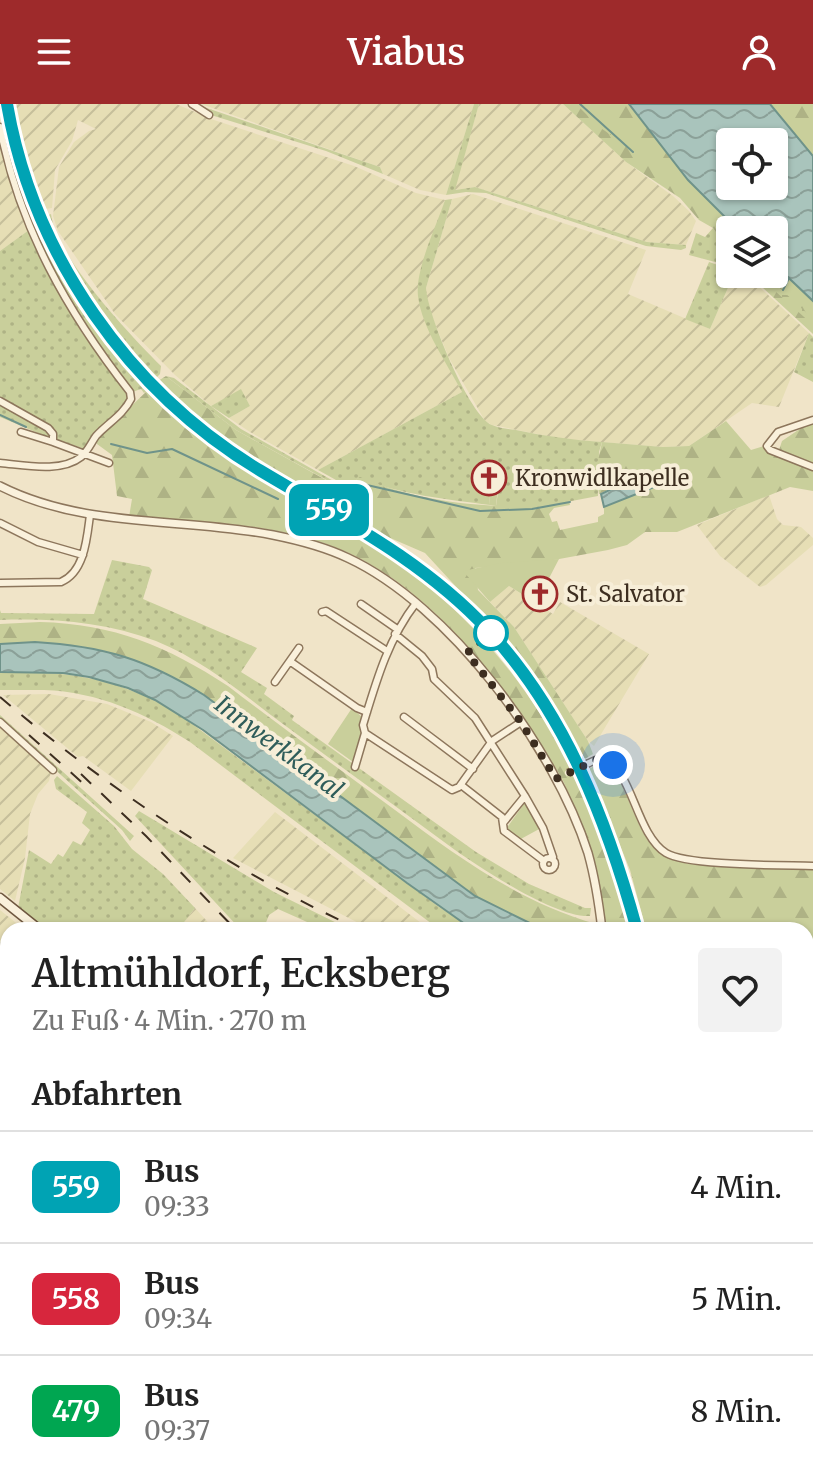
<!DOCTYPE html>
<html lang="de">
<meta charset="utf-8">
<style>
body{margin:0;font-family:Merriweather,serif;background:#f2f2f2;color:#222;height:100vh;display:flex;flex-direction:column;font-size:30px;white-space:nowrap}
*{box-sizing:border-box;margin:0}
p{font-size:26px;color:#767676}
.icon{flex:none;width:44px;height:44px;fill:none;stroke:currentColor;stroke-width:2;stroke-linecap:round;stroke-linejoin:round}
.map{position:relative;flex:1;overflow:hidden}
.side{position:absolute;left:0px;top:818px;width:814px;height:560px;display:flex;flex-direction:column;background:#fff;border-radius:24px 24px 0 0;box-shadow:0 2px 6px #0004}
.side>*{flex:none}
.badge{padding:0 16px;border-radius:12px;font-size:28px;line-height:52px}
.fabs{position:absolute;left:716px;top:24px;display:grid;gap:16px}
.fabs a{display:grid;place-items:center;width:72px;height:72px;border-radius:8px;background:#fff;box-shadow:0 2px 6px #0004;font-size:40px}
.you{position:absolute;width:40px;height:40px;margin:-20px;border:6px solid #fff;border-radius:50%;background:#1a73e8;box-shadow:0 0 0 12px #1a73e833}
.map>.badge{position:absolute;translate:-50% -50%;box-shadow:0 0 0 4px #fff}
h2{padding:0 32px;font-size:30px;line-height:72px}
.round{display:grid;place-items:center;flex:none;width:84px;height:84px;border-radius:8px;background:#f2f2f2}
.headline{display:flex;align-items:center;justify-content:space-between;height:136px;padding:0 32px}
h1{font-size:38px;font-weight:600;line-height:60px}
ul{padding:0;list-style:none}
li{display:flex;align-items:center;gap:24px;height:112px;padding:0 32px;border-top:2px solid #e0e0e0}
li div{flex:1}
li b{display:block;font-size:30px}
li em{font-style:normal}
li .badge{min-width:88px;font-weight:700;text-align:center}
header{display:flex;justify-content:space-between;align-items:center;height:104px;padding:0 32px;background:#9e2a2b;color:#fff;font-size:36px;font-weight:600}
.map>svg:first-child{display:block}
.farmland{fill:url(#farmland-furrows)}
.grass{fill:url(#grass-dots)}
.forest{fill:url(#forest-firs)}
.wetland{fill:url(#wetland-marsh)}
.park{fill:#c9cf9b}
.water{fill:url(#water-waves);stroke:#6f938a;stroke-width:2;fill-rule:evenodd}
.lines{fill:none;stroke-linecap:round;stroke-linejoin:round}
.stream{stroke:#6f938a;stroke-width:2}
.minor-casing{stroke:#8d765c;stroke-width:9}
.tertiary-casing{stroke:#8d765c;stroke-width:10}
.secondary-casing{stroke:#6f573f;stroke-width:11}
.minor{stroke:#faf1dc;stroke-width:6}
.tertiary{stroke:#faf1dc;stroke-width:7}
.secondary{stroke:#faf1dc;stroke-width:8}
.rail{stroke:#3d2e20;stroke-width:2;stroke-dasharray:14 14;stroke-linecap:butt}
.minor-bridge-casing{stroke:#8d765c;stroke-width:9;stroke-linecap:butt}
.minor-bridge{stroke:#faf1dc;stroke-width:6}
.line-casing{stroke:#fff;stroke-width:18}
.line{stroke:#00a3b4;stroke-width:12}
.walk{stroke:#3d2e20;stroke-width:8;stroke-dasharray:0 14.4}
.stop-dot{fill:#fff;stroke:#00a3b4;stroke-width:4}
.labels{text-anchor:middle;dominant-baseline:central;stroke-width:8;stroke-linejoin:round;paint-order:stroke}
.poi-label{font-size:22px;fill:#3d2e20;stroke:#f7eed8;text-anchor:start}
.water-label{font-size:24px;font-style:italic;fill:#2f5d5a;stroke:#f7eed8}
</style>
<header><svg class="icon" aria-label="menu" viewBox="0 0 24 24"><path d="M4 6h16M4 12h16M4 18h16"/></svg>Viabus<svg class="icon" aria-label="person" viewBox="0 0 24 24"><circle cx="12" cy="8" r="4"/><path d="M4 21q1-7 8-7t8 7"/></svg></header>
<div class="map">
<svg width="813" height="1378" viewBox="0 0 813 1378">
<defs>
<pattern id="farmland-furrows" width="10" height="10" patternUnits="userSpaceOnUse" patternTransform="scale(2)"><rect width="10" height="10" fill="#e6deb5"/><path d="M-1 1l2-2M0 10L10 0M9 11l2-2" fill="none" stroke="#c6bf9b"/></pattern>
<pattern id="grass-dots" width="8" height="8" patternUnits="userSpaceOnUse" patternTransform="scale(2)"><rect width="8" height="8" fill="#c9cf9b"/><path d="M2 2h.1M6 6h.1" fill="none" stroke="#aeb285" stroke-width="1.8" stroke-linecap="round"/></pattern>
<pattern id="forest-firs" width="22" height="20" patternUnits="userSpaceOnUse" patternTransform="scale(2)"><rect width="22" height="20" fill="#c9cf9b"/><path d="M5 1l3.5 6h-7zM16 11l3.5 6h-7z" fill="#aeb285"/></pattern>
<pattern id="wetland-marsh" width="20" height="14" patternUnits="userSpaceOnUse" patternTransform="scale(2)"><rect width="20" height="14" fill="#c9cf9b"/><path d="M1 5h8M5 5V1M11 12h8M15 12V8" fill="none" stroke="#aeb285"/></pattern>
<pattern id="water-waves" width="16" height="10" patternUnits="userSpaceOnUse" patternTransform="scale(2)"><rect width="16" height="10" fill="#a9c4bc"/><path d="M0 5q4-4 8 0t8 0" fill="none" stroke="#8ba098"/></pattern>
</defs>
<rect width="100%" height="100%" fill="#f0e4c8"/>
<path class="farmland" d="M13 0H176L214 16 354 62 416 89 445 96 418 183 420 201 430 226 462 288 318 366 250 328 229 314 250 302 241 286 211 302 175 271 115 210 58 127 53 112 59 63 74 38 89 27 96 25 78 16 72 37 55 66 52 104 45 105 29 65Z
M201 0H474L446 91 420 86 383 70 380 63Z
M479 0H563L626 58 673 92 689 107 696 117 686 141 647 138 475 83 454 86Z
M0 36 29 126 0 147Z
M473 90 646 146 628 190 710 225 734 170H743L753 177 809 229 779 303 752 299 689 342 663 343 563 335 492 321 485 317 449 254 426 198V184L452 95Z
M769 391 777 415 783 421 801 423 813 434V441L766 481 760 483 720 452 697 421Z
M509 482 553 510 560 498 649 550 594 642 588 637 514 523 490 498Z
M49 590 107 600 151 618 173 632 131 687 83 652 78 653 3 591Z
M0 620 51 668 49 677 38 690 30 710 25 754 15 797 0 785Z
M275 708 425 822 423 826H372L233 754Z
M195 804 215 826H178Z
M0 806 25 826H8V1083L0 1078Z
M813 1013V1105L806 1101V1015Z
M8 1232V1357L0 1352V1242Z
M0 1355 8 1361V1370H22L32 1376 34 1375 27 1370H39L35 1375 38 1378H0Z
M46 1370H428L422 1378H40Z"/>
<path class="grass" d="M0 0H2C20 108 72 207 148 286L144 289 141 285 132 288 111 261 53 171 27 111 3 33Z
M195 0 380 63 383 70 326 47 211 11Z
M474 0H479L455 86 475 83 625 131 647 138 686 141V144L681 146 646 142 486 89 466 88 446 91Z
M452 95 426 184C427 209 469 312 492 321 499 324 508 325 516 326 545 332 573 336 602 338L599 348 598 392 540 403 496 402 501 368 481 365 488 379 490 401C446 395 401 391 360 374L357 375 354 386 318 366 462 288C447 259 422 225 418 192 415 165 437 121 445 96Z
M51 110C56 153 130 231 161 262L160 270 155 275C110 225 72 173 46 112Z
M713 124 730 149V162L689 151 696 129 705 133Z
M29 126 51 174 82 229 129 290 128 298 85 345 55 335V330L0 295V147Z
M709 158 730 165V170H734L710 225 685 215Z
M809 229 813 233V278L794 268Z
M166 272 174 274 241 325 353 388 352 390 236 326Z
M241 285 250 302 229 314 211 302Z
M0 299 50 328V334L0 313Z
M112 456 149 463 152 466 143 495 257 544 241 568 267 584 264 590 294 612 292 616 476 748 529 780 585 804H591L590 812C557 814 483 766 455 746 398 704 340 662 283 620 243 590 203 556 156 537 105 518 53 514 0 516V506L1 509 94 510Z
M0 568C69 567 111 573 172 605L439 803 475 826H440L190 638C145 609 98 588 44 586 29 586 15 586 0 586Z
M0 611 134 732 130 737 122 726 0 616Z
M57 672 114 722 132 745 163 770 195 804 178 826H45L18 804 29 746 51 760 58 750 63 753 73 737 81 741 90 726 82 719 87 708 56 685 54 676Z
M139 707 274 788 351 826H325L278 805 269 811 263 826H241L135 712Z
M0 1078 8 1083V1232L0 1242Z
M678 1370H729L736 1378H680Z"/>
<path class="forest" d="M563 0H629L688 76 738 126H730V149L713 124 699 116 680 94 626 58Z
M770 0H813V52Z
M774 160 813 197V230L748 170H774Z
M166 272 236 326 351 390 357 375 360 373C418 399 508 409 569 397L570 401 554 404 549 410 552 418 557 417 560 426 598 418V413L604 410V403L610 401 645 369 599 390 596 366 602 338 663 343 689 342 726 317 751 346 764 342 773 352 785 353 813 365V387L790 383 677 428H645L627 441 608 446 543 458 475 464 478 486 514 523 588 637 593 650 585 655 554 601 519 551 425 449 381 430 262 361 210 325 168 287 158 277Z
M148 286C180 316 214 344 252 369 289 393 329 412 366 436 512 531 587 661 632 826H605C599 775 586 728 565 681 559 667 548 653 539 640 492 566 430 487 349 449 281 418 202 418 129 413L132 395 117 392 112 351 97 340V335Z
M813 316V361L779 346 782 337Z
M40 518C114 520 167 542 228 582 283 624 339 665 395 706 458 753 519 798 596 820L598 826H544L475 792 204 591C132 547 84 536 0 540V520Z
M601 658C627 668 633 729 659 748 668 755 679 757 689 760L813 764V848L806 847V826L646 825 630 766 589 665Z
M813 1142V1352L806 1335V1168Z"/>
<path class="wetland" d="M576 0H587L624 32 625 41 598 22Z
M769 174 813 215V221L766 179Z"/>
<path class="park" d="M481 364 503 370 504 380 498 383 496 402 490 401 488 380 479 377Z
M559 455 545 482 538 478 529 488 536 496 547 502 546 505 509 482 490 498 463 467 501 459Z
M352 604 363 614 360 622 362 629 353 658 328 640Z
M526 697 541 724 519 736 506 725Z"/>
<path class="water" d="M629 0H770L813 52V197L774 160V126H738L688 76ZM774 38V82H730V38Z
M652 368 654 383 604 403 601 390 645 369Z
M35 538C103 542 146 555 204 591L475 792 544 826 472 825 407 779 203 626 155 596 128 584 89 573 63 569 0 568V540Z"/>
<g class="lines">
<path class="stream" d="M580 0 633 48
M783 186 789 174
M0 311 26 323
M111 340 147 349 172 345 278 395
M358 385 367 381 480 407 532 405 570 398"/>
<g class="minor-casing">
<path id="minor" d="M192 0 209 11
M0 23C19 123 68 209 130 288L131 295C123 311 108 319 96 332 91 339 88 347 81 353 61 369 24 361 0 359
M0 297 48 324 53 330V338L109 359
M813 316 778 328 767 342 770 346 813 363
M21 328 53 338
M0 419 38 438 83 451
M0 479 61 478C85 468 87 433 90 411
M361 500 397 525
M322 508 326 507 387 547
M395 530 422 552 432 565 434 575 475 614 525 692 503 719
M291 558 357 604 367 608
M275 578 299 544
M404 613 473 665
M0 618 53 666
M365 629 452 686 459 683 492 637 521 618
M589 659 602 653C633 665 635 729 666 749 687 762 784 761 813 762
M355 663 365 629 363 621C376 578 388 535 416 499
M461 681 502 713 504 727 544 757
M525 692 543 724 553 753 552 755
M543 760a6 6 0 1 1 12 0a6 6 0 1 1-12 0Z
M806 1122 813 1132 806 1160
M806 1320 813 1338
M620 1370 624 1373 630 1370
M474 1378 480 1370
M536 1378 542 1370"/>
</g>
<g class="tertiary-casing">
<path id="tertiary" d="M0 382C85 425 182 413 273 431 298 436 325 443 348 454 449 501 555 644 588 749 595 774 599 800 602 826
M675 1370 677 1378"/>
</g>
<g class="secondary-casing">
<path id="secondary" d="M7 0C33 152 128 281 256 363 326 409 400 442 462 500 555 588 604 705 637 826
M0 794 40 826
M806 1006 813 1004
M806 1355 813 1370"/>
</g>
<use href="#minor" class="minor"/>
<use href="#tertiary" class="tertiary"/>
<use href="#secondary" class="secondary"/>
<path class="rail" d="M0 593C109 686 230 766 361 826
M29 631 86 682
M81 670 146 732 236 826
M806 945 813 946
M739 1370 746 1378"/>
<g class="minor-bridge-casing">
<path id="minor-bridge" d="M568 669 589 659"/>
</g>
<use href="#minor-bridge" class="minor-bridge"/>
</g>
<g class="lines">
<g class="line-casing">
<path id="line" d="M7 0C33 151 129 288 261 367 341 415 423 456 488 526 566 610 607 717 637 826"/>
</g>
<use href="#line" class="line"/>
<path class="walk" d="M491 529 467 549 521 618 556 675 600 654H605L613 661"/>
</g>
<defs>
<g id="church-ring" transform="scale(1.8)"><circle r="9.5" fill="#f7eed8" stroke="#9e2a2b" stroke-width="1.5"/><path d="M-1.2-6h2.4v3.5h3.3v2.4h-3.3V6h-2.4V-.1h-3.3v-2.4h3.3Z" fill="#9e2a2b"/></g>
</defs>
<g fill-rule="evenodd">
<use href="#church-ring" x="489" y="374"/>
<use href="#church-ring" x="540" y="490"/>
</g>
<circle class="stop-dot" cx="491" cy="529" r="16"/>
<g class="labels">
<g class="poi-label">
<text x="515" y="374">Kronwidlkapelle</text>
<text x="566" y="490">St. Salvator</text>
</g>
<g class="water-label">
<text transform="translate(279 643) rotate(37)">Innwerkkanal</text>
</g>
</g>
</svg>
<div class="fabs">
<a><svg class="icon" aria-label="locate" viewBox="0 0 24 24"><circle cx="12" cy="12" r="6"/><path d="M12 2v4M12 18v4M2 12h4M18 12h4"/></svg></a>
<a><svg class="icon" aria-label="layers" viewBox="0 0 24 24"><path d="M12 4l9 5-9 5-9-5zM3 14l9 5 9-5"/></svg></a>
</div>
<div class="you" style="left:613px;top:661px"></div>
<b class="badge" style="left:329px;top:406px;background:#00a3b4;color:#fff">559</b>
<section class="side">
<div class="headline"><div><h1>Altmühldorf, Ecksberg</h1><p>Zu Fuß · 4 Min. · 270 m</p></div><a class="round"><svg class="icon" aria-label="heart" viewBox="0 0 24 24"><path d="M12 20l-8-8c-3-5 5-10 8-4 3-6 11-1 8 4z"/></svg></a></div>
<h2>Abfahrten</h2>
<ul>
<li><span class="badge" style="background:#00a3b4;color:#fff">559</span><div><b>Bus</b><p>09:33</p></div><em>4 Min.</em></li>
<li><span class="badge" style="background:#d7263d;color:#fff">558</span><div><b>Bus</b><p>09:34</p></div><em>5 Min.</em></li>
<li><span class="badge" style="background:#00a651;color:#fff">479</span><div><b>Bus</b><p>09:37</p></div><em>8 Min.</em></li>
</ul>
</section>
</div>
